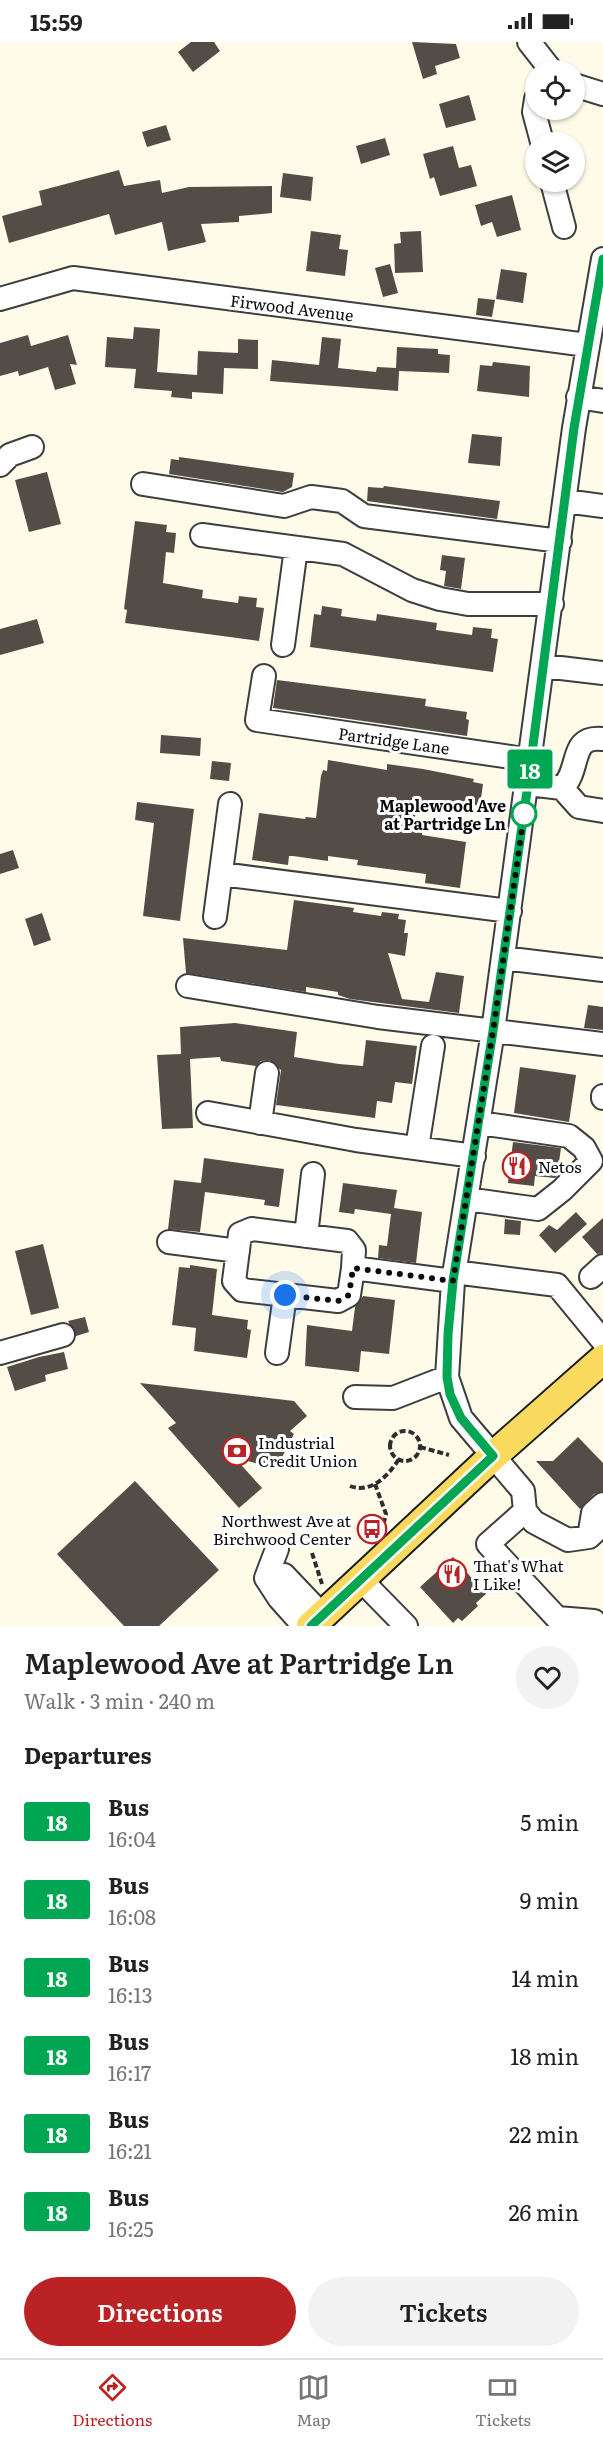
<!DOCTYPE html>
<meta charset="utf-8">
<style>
body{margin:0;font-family:Literata,serif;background:#f2f2f2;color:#222;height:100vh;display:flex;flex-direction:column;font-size:22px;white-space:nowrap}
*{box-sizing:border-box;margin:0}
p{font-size:20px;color:#767676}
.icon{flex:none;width:33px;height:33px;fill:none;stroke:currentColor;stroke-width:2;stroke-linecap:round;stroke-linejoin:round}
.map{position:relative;height:1584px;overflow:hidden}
.drawer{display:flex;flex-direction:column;background:#fff;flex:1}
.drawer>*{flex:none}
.badge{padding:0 12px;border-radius:4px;font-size:21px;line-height:39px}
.buttons{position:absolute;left:525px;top:18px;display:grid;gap:12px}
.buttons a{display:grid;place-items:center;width:60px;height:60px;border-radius:50%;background:#fff;box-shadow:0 2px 4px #0004;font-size:30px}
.you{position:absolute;width:30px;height:30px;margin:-15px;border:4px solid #fff;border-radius:50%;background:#1a73e8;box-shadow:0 0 0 9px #1a73e833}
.map>.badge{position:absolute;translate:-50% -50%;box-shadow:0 0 0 3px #fff}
h2{padding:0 24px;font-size:22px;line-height:54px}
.round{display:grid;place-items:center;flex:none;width:63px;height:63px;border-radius:32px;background:#f2f2f2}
.overview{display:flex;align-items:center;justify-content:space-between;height:102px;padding:0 24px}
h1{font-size:28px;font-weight:600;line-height:45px}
.button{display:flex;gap:12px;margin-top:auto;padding:12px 24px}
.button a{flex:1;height:69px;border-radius:36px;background:#bb2224;color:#fff;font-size:24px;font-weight:600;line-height:69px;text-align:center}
.button a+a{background:#f2f2f2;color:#222}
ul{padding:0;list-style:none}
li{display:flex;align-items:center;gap:18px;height:78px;padding:0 24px}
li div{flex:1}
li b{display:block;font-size:22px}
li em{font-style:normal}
li .badge{min-width:66px;font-weight:700;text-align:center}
.status{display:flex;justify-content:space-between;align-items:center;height:42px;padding:0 30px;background:#fff;direction:ltr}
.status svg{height:16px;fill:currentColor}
.dock{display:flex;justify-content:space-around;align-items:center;height:84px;border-top:2px solid #e0e0e0;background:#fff;font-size:16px;color:#767676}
.dock a{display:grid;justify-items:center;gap:3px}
.dock .current{color:#bb2224}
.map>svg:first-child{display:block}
.building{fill:#544d47}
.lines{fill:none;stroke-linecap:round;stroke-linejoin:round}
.minor-casing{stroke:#3e3e3e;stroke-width:26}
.major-casing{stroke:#1c1c1c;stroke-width:32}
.path{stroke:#2d2d2d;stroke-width:4;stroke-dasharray:6 3;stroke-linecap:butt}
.minor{stroke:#fff;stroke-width:22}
.major{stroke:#fada5e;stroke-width:28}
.line-casing{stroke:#fff;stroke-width:14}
.line{stroke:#00a651;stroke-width:9}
.walk{stroke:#0b0b0b;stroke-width:6;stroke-dasharray:0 10.8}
.stop-dot{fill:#fff;stroke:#00a651;stroke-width:3}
.labels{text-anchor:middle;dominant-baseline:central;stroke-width:6;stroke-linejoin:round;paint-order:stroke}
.street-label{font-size:16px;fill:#0b0b0b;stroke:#fff}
.stop-label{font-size:16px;font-weight:bold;fill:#0b0b0b;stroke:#fff;text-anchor:end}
.poi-label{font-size:16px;fill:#0b0b0b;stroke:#fff;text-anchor:start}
</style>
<div class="status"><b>15:59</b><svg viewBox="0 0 49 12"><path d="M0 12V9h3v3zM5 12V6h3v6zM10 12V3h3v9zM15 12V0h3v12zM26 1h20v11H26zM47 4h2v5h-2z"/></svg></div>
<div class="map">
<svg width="603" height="1584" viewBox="0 0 603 1584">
<rect width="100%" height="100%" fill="#fffbe9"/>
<path class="building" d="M191 0H214L220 9 193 30 178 10Z
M412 0 456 2 460 16 435 24 437 32 423 37Z
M469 53 476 78 446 86 439 62Z
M166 83 171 98 147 105 142 90Z
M385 96 390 113 361 122 356 104Z
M453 104 459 126 471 123 477 144 440 154 434 135 430 137 423 112Z
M119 128 124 144 160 138 162 151 189 145 272 144V171L239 174V180L201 182 206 200 168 209 162 180 115 193 109 172 9 201 2 174 42 163 39 149Z
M283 131 313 135 311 159 280 155Z
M512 153 521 188 497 195 492 180 481 184 475 163Z
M311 189 341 193 339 207 348 208 345 234 306 229Z
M421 189 423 230 395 231 394 202 401 201 400 190Z
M390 222 398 251 383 255 375 226Z
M501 227 527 231 523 261 496 257Z
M478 256 495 258 492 275 476 273Z
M134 285 160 287 157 330 197 333 198 309 238 311V297L258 298V327L224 326 223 352 192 350V357L171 355 172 349 134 346 136 327 105 325 107 295 133 297Z
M28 293 31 304 68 293 77 323 70 322 76 342 55 348 48 325 19 334 18 329 0 334V301Z
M322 295 341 297 338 326 376 330 377 325 396 326 397 305 438 307V312L450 313 449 331 399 329 398 349 270 339 272 318 319 323Z
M493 320 530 324 529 355 477 349 480 323 492 324Z
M472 392 502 395 500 424 468 421Z
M179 415 294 431 292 445 283 450 169 432 171 417 179 418Z
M47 430 61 482 29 490 15 438Z
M384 444 500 459 497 477 367 459 368 445 383 446Z
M135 479 167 483 166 490 176 491 174 511 166 510 163 541 203 548 202 556 238 561 239 554 257 556 256 565 264 566 259 599 125 581 127 568 124 567Z
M442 513 465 516 461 547 444 544 446 529 440 528Z
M322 564 342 567 341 574 376 579 377 572 437 581 436 588 472 593 473 585 492 587 491 596 498 597 493 630 310 605 314 572 321 573Z
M37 577 44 601 0 613V587Z
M277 638 426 657 425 664 467 670 466 677 469 678 467 694 273 666Z
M161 693 201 696 200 714 160 711Z
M328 718 387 728V722L423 727 474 737 473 740 483 742 480 764 469 762 468 768 417 760 413 789 422 790V793L466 800 460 846 425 841 426 832 357 823 358 818 328 814V819L293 814H289L288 823 252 818 259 771 305 777 306 775 316 776 321 734 323 728 327 729Z
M212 719 231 721 229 739 210 737Z
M137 760 194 767 180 879 143 874 154 781 135 778Z
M13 808 19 826 0 832V812Z
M294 858 354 866 353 870 381 874 382 870 399 872 398 877 406 878 404 891H408L405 914 388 911 402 957 429 960 436 930 464 934 459 971 350 957 338 953V950L306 945V950L186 931 183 896 287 908Z
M42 871 51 898 34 904 25 877Z
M588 963 603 965V988L584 986Z
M235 981 297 990 294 1015 339 1022 363 1024 366 998 417 1004 412 1042 395 1040 392 1061 377 1059 375 1076 276 1063 281 1028 269 1018 261 1019 256 1024 221 1019 220 1015 190 1017 193 1086 162 1087 157 1013 181 1012 180 985Z
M520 1025 576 1033 569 1080 514 1071Z
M513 1100 561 1106 557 1134 555 1136 535 1134 534 1144 508 1141Z
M204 1116 284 1127 279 1165 264 1163 265 1158 205 1150 200 1190 168 1187 174 1138 201 1141Z
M343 1141 397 1148 394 1166 422 1170 416 1221 378 1216 379 1203 387 1204 391 1172 355 1167 354 1172 339 1170Z
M576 1170 587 1182 555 1211 539 1193 549 1183 557 1188Z
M603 1176V1211L597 1212 582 1195Z
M505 1177 521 1179 520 1193 504 1192Z
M43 1202 59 1266 31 1273 15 1209Z
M190 1223 217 1227 212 1273 248 1278 247 1287 251 1288 247 1316 194 1309 196 1286 172 1283 179 1225 190 1226Z
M363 1254 395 1258 389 1312 361 1309 359 1330 305 1324 307 1283 352 1289 355 1265Z
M85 1275 89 1290 76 1294 68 1279Z
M64 1310 68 1327 45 1333 46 1339 15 1349 7 1325 39 1315Z
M140 1341 294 1359 307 1374 290 1389 294 1392 276 1427 234 1415 262 1446 239 1466 168 1386 176 1381Z
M578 1395 603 1421V1449L594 1452 580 1467 536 1419H553Z
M135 1439 219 1528 159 1584H124L57 1512Z
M453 1515 486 1552 476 1561 478 1564 462 1579 458 1576 453 1581 420 1545Z"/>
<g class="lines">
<g class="minor-casing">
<path id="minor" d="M529 0 551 28
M574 43 603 52
M536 57 534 70 542 100
M552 140 564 185
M603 217 574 386 493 989 453 1239 447 1335 461 1376 523 1449 525 1469 534 1480 568 1498 589 1495 603 1482
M0 257 73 236 587 303
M578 355 603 359
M0 423 10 413 32 405
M143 442 284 464 311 455 342 459 364 474 560 499
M565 459 603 464
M202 493 343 512 412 548 440 557 468 562H552
M283 603 296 506
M544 624 603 631
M264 634 257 678 531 718
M528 742 562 746 579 765 603 769
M562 746C582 727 568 693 603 697
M221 832 510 869
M215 875 230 762
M503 916 603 928
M188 944 378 975 603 1002
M603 1056V1054
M208 1071 356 1098 474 1114
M260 1081 267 1031
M417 1106 433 1004
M467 1157 538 1167 562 1148 591 1119 584 1106 569 1094 479 1081
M306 1194 313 1132
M169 1200 238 1209
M353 1226 349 1253 338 1259 242 1248 234 1239 240 1192 252 1187 347 1199 354 1208 353 1226 453 1239
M454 1230 557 1243 603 1299
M591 1235 603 1224
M0 1311 63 1293
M277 1311 285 1253
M355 1355 393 1356 447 1335
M525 1469 488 1502 557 1576 594 1579
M589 1495 593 1471 603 1462
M266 1536 284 1533 322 1573
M266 1536 279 1556 304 1584
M266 1536 277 1507
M361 1538 406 1584"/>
</g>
<g class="major-casing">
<path id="major" d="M311 1584 493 1414 603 1317"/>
</g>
<path class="path" d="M390 1404a15 15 0 1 1 30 0a15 15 0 1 1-30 0Z
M420 1405 449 1413
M375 1442 386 1472 383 1484
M350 1444C371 1452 388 1434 399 1417
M312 1511 322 1542"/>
<use href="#minor" class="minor"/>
<use href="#major" class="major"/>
</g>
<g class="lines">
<g class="line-casing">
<path id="line" d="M311 1584 493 1414 461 1376 450 1352 447 1335 448 1292 453 1239 493 989 528 742 574 386 603 217"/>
</g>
<use href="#line" class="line"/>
<path class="walk" d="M285 1253 338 1259 349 1253 353 1226 453 1239 493 989 525 766 524 772"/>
</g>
<defs>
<g id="restaurant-ring" transform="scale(1.5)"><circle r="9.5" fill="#fff" stroke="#bb2224" stroke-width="1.5"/><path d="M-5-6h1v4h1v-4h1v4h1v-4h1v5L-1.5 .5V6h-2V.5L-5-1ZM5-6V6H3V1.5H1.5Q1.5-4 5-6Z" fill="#bb2224"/></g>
<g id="bank-ring" transform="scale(1.5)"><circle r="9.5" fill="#fff" stroke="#bb2224" stroke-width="1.5"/><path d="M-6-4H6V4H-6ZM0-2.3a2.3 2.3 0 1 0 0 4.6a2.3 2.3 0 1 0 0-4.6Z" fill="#bb2224"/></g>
<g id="bus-ring" transform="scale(1.5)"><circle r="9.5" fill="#fff" stroke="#bb2224" stroke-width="1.5"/><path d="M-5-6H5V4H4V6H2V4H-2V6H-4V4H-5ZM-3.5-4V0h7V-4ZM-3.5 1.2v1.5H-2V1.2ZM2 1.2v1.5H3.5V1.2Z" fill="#bb2224"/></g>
</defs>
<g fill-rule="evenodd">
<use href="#restaurant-ring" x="517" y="1124"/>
<use href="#bank-ring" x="237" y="1409"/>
<use href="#bus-ring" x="372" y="1487"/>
<use href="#restaurant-ring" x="452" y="1532"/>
</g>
<circle class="stop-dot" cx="524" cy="772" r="12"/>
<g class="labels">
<g class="street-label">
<text transform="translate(292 265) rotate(7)">Firwood Avenue</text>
<text transform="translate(394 698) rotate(8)">Partridge Lane</text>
</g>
<g class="stop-label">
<text x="506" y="763">Maplewood Ave<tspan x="506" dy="18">at Partridge Ln</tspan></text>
</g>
<g class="poi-label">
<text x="538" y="1124">Netos</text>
<text x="258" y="1400">Industrial<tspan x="258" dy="18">Credit Union</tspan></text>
<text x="351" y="1478" text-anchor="end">Northwest Ave at<tspan x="351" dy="18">Birchwood Center</tspan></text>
<text x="473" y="1523">That's What<tspan x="473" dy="18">I Like!</tspan></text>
</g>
</g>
</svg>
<div class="buttons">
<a><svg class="icon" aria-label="locate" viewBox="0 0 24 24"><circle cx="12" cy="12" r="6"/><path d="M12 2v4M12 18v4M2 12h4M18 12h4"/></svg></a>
<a><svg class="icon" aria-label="layers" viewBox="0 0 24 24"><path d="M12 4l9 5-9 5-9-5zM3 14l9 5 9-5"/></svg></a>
</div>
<div class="you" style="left:285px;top:1253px"></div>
<b class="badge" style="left:530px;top:727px;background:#00a651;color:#fff">18</b>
</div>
<section class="drawer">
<div class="overview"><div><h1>Maplewood Ave at Partridge Ln</h1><p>Walk · 3 min · 240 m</p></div><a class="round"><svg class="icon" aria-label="heart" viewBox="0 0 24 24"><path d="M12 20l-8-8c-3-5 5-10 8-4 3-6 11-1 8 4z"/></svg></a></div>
<h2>Departures</h2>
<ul>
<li><span class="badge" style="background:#00a651;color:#fff">18</span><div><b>Bus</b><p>16:04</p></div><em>5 min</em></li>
<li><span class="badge" style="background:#00a651;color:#fff">18</span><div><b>Bus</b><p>16:08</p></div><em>9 min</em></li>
<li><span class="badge" style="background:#00a651;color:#fff">18</span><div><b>Bus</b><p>16:13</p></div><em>14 min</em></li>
<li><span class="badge" style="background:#00a651;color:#fff">18</span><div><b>Bus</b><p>16:17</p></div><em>18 min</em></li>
<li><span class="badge" style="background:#00a651;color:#fff">18</span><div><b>Bus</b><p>16:21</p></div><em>22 min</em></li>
<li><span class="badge" style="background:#00a651;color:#fff">18</span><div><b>Bus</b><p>16:25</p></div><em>26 min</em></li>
</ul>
<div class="button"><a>Directions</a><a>Tickets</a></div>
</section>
<nav class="dock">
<a class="current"><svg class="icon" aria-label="directions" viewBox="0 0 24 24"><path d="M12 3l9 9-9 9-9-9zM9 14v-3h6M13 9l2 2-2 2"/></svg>Directions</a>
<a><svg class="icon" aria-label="map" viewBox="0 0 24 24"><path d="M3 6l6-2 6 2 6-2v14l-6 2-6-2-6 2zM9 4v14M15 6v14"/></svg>Map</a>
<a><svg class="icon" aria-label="tickets" viewBox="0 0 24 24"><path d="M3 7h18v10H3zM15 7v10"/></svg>Tickets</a>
</nav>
